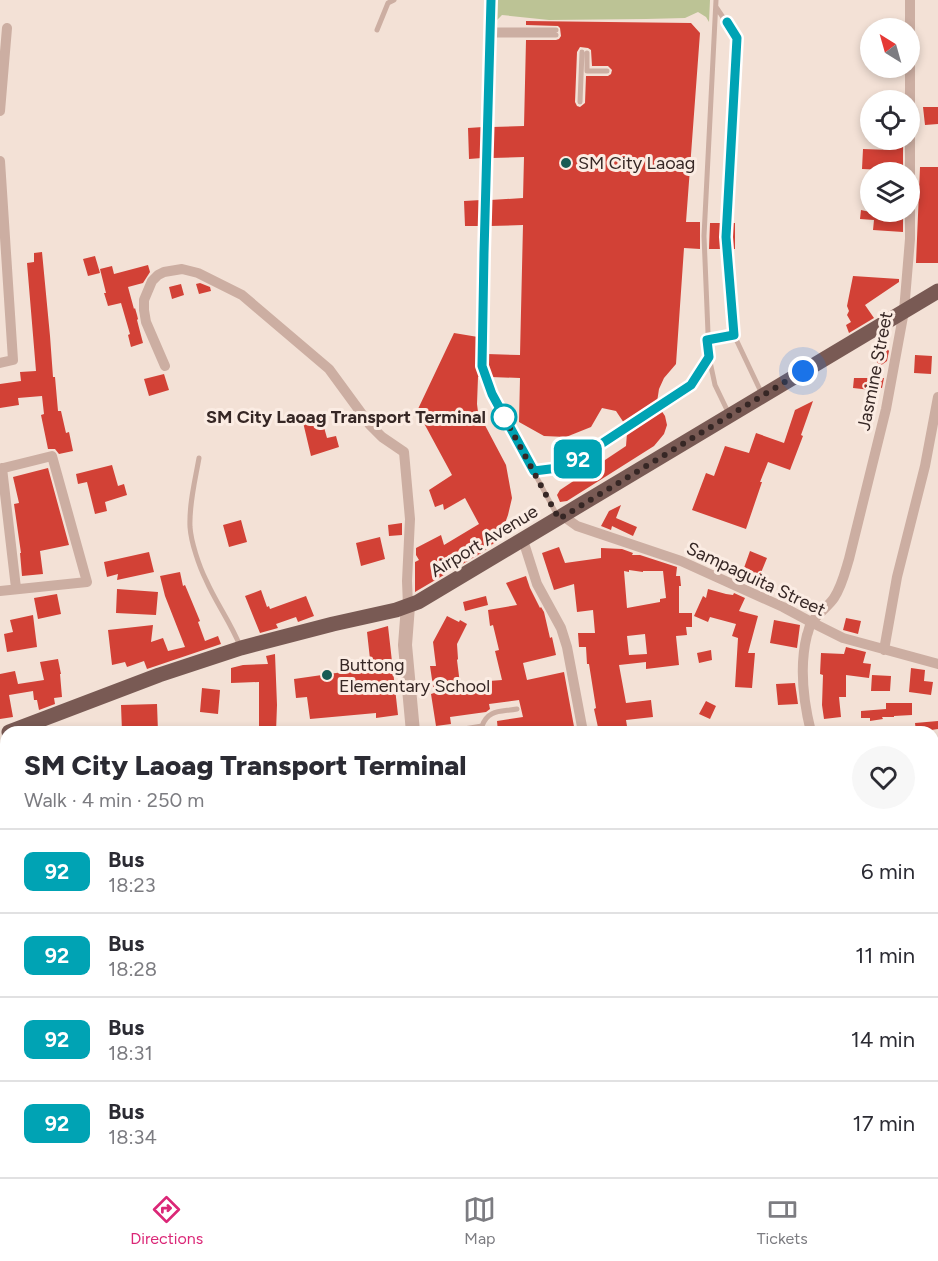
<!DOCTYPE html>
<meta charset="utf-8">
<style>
body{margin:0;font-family:Figtree,sans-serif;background:#f7f7f7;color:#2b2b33;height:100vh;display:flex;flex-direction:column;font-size:22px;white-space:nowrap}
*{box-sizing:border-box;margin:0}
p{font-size:20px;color:#7c7c81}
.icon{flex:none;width:33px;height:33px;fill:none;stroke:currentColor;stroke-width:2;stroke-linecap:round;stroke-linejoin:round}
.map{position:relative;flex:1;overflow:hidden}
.drawer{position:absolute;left:0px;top:726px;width:939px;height:452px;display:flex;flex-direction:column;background:#fff;border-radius:18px 18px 0 0;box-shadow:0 3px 9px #0003}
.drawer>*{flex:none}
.badge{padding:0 12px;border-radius:9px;font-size:21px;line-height:39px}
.needle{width:39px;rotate:323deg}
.tools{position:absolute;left:860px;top:18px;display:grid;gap:12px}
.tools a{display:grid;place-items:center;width:60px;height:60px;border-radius:50%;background:#fff;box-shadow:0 3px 9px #0003;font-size:30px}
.you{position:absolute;width:30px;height:30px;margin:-15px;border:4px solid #fff;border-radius:50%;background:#1a73e8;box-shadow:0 0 0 9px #1a73e833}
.map>.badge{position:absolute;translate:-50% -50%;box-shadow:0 0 0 3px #fff}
.round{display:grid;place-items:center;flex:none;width:63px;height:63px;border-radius:32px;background:#f7f7f7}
.summary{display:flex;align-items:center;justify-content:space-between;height:102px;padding:0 24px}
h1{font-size:28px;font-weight:800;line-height:45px}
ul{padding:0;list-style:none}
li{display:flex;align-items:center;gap:18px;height:84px;padding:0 24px;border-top:2px solid #e1e1e2}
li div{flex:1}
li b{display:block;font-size:22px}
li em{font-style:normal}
li .badge{min-width:66px;font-weight:700;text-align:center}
.tabs{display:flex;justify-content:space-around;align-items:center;height:84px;border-top:2px solid #e1e1e2;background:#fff;font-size:16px;color:#7c7c81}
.tabs a{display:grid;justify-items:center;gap:3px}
.tabs .selected{color:#db2777}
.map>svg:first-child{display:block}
.green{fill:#bcc395}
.building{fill:#d24136;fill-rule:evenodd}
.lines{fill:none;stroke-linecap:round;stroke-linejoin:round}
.service{stroke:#ccaea2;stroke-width:5}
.minor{stroke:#ccaea2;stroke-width:10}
.tertiary{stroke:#ccaea2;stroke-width:14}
.primary{stroke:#795a54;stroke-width:15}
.line-casing{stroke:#fff;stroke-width:14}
.line{stroke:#00a3b4;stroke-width:9}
.walk{stroke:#362725;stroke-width:6;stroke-dasharray:0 10.8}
.poi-dot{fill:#175b54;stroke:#fbece3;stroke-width:2}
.stop-dot{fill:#fff;stroke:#00a3b4;stroke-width:3}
.labels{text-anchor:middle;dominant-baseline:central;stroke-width:6;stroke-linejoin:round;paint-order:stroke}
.poi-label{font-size:18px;fill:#362725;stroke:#fbece3;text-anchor:start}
.street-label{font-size:18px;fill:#362725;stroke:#fbece3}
.stop-label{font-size:18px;font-weight:bold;fill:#362725;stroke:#fbece3;text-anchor:end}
</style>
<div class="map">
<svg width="938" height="1177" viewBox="0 0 938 1177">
<rect width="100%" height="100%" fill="#f3e1d6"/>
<path class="green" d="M495 0H710L709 22 706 17 698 12 685 18 646 19 549 20 502 15 495 22Z"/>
<path class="building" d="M526 21 691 23 700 33 686 222H700V249L684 248 676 364 664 378 659 389 657 402 624 423 616 411 602 408 591 427 566 437 544 436 519 422 520 378 491 377 487 365V354L520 355 523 225 490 226V200L523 198 524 157 492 158V127L524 126 526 40H556L559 39 561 36 560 28 558 26 526 25ZM580 47 588 48 591 50 592 66H608L612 70 611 74 608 76H586L585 103 580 107 577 106 575 102 577 52Z
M923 107H938V124L925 125Z
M483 127 482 158 469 159 468 128Z
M891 141H903V172H886L887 170 862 169 863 149 890 150Z
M920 167H938V263H916Z
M481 200 480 226H465L464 201Z
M861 210 870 212H903V232L873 230 874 220 860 219Z
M710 223H722V249H709Z
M732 223H735V249H732Z
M42 252 50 336 53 377H55L58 411H61L66 433 69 432 73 451 59 454 55 449H48L41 415 44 414 42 396 18 398 19 405 0 408V384L21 381 20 372 36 371 27 263 34 262V253Z
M95 256 100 273 88 276 83 259Z
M148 265 150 272 143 283 128 287 134 309 135 308 137 315 138 319 137 320 143 343 131 347 128 335 130 334 121 303 108 306 104 293H106L100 269 112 266 114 274Z
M853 276 899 279V282L865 305 874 318 849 333 846 325 851 322 847 315 849 311 847 306Z
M200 283 210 287 211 291 199 294 196 284Z
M181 284 184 295 172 299 169 287Z
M454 333 478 337 477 366 481 377H478L477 404 478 412 506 465 512 498 508 515 501 534 494 543 483 552 415 592V562L419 560 416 555V548L441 535 444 545 479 524 465 498 444 510 443 504 435 507 429 490 452 475 419 414 418 409Z
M885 346 889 351 887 361 880 366 872 355Z
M915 355 932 356 931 374 914 373Z
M164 374 169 390 149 396 144 379Z
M854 378H884L882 388H872L871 390 853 388Z
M813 401 801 435 803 436 790 470 768 462 760 482H762L746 529 692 510 706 473 714 476 725 446 749 453 756 433 784 443 795 410Z
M661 410 665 416 667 425 664 434 654 446 567 501 560 502 557 495 560 490 626 446 627 433Z
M320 413 327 438 336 436 339 447 311 456 302 418Z
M112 465 118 486 124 484 127 495 105 502 107 511 95 514 87 482 78 484 76 474Z
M48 468 69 545 40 551 43 574 22 576 20 553H21L14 504 19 503 13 477Z
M621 505 616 518 637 527 633 536 612 526 611 530 601 526 609 511Z
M241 520 247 542 229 547 223 525Z
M402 523V535L389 536 388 525Z
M380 537 385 559 361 566 356 543Z
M559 547 565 563 601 558V548L622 549 633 553 632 555H640L677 567 676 576H680L681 586H679V613H692V627H686L687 635 676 636 679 665 646 669V662L619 665 626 703 651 700 653 717 626 720 627 726 599 732 594 709 596 708 589 664H587L586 647H579L578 633H595L593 610 577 612 574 584 554 590 542 553ZM629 570 643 572V571H663L666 598 660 599V602L627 608 624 571 629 572ZM645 634 647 654 629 655 627 636Z
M750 551 767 558 758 580 753 578 751 584 740 579Z
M149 552 154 572 117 580 118 574 107 577 104 562Z
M180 572 183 586 185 585 200 621 198 622 205 641 218 636 221 644 147 669 144 661 127 667 125 662 112 665 108 630 153 625 151 642 163 638 168 651 185 647 165 596 160 576Z
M526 576 530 588 540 608 541 607 544 612 550 638 552 637 556 655 523 663 527 680 564 672 575 732H498L497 721 523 717 519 700 489 704 490 709 486 712 450 717 451 724 436 726 431 694 434 693 430 666H436L433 642 447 616 459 622 460 620 467 624 457 644 458 659 457 660 461 692 490 687 489 681 502 680 495 651 499 650 493 625 490 626 488 610 517 605 506 583Z
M117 589 158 592 156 615 116 613Z
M708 589 726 594 733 595 734 593 745 598 739 611 758 616 748 653H755L752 688 735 687 738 638 732 636 736 624 710 617 708 622 694 616 703 596 706 598Z
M261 590 267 607 269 606 270 609 306 596 314 616 298 622 296 617 276 624 278 628 260 633 245 596Z
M57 594 61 614 38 619 34 598Z
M486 596 488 605 465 611 463 602Z
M33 615 37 647 7 652 4 634 13 632 10 620Z
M846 618 861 621 858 634 843 630Z
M774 620 800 625 797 648 770 643Z
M388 626 398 715 376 718V713L310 719 307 697 296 698 294 679 371 668 367 632Z
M846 647 866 652 863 663 871 664 869 678 846 675V697H839L841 717 824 719 822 705 823 675 820 674 821 653 844 654Z
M711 650 712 660 699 663 697 653Z
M275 654 277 705 276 732H259V682L231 683V668L243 665 268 664 266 656Z
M58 659 61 674H60L62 697 54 698 55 704 39 710 37 700H34L33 691 9 695 13 717 0 719V674L15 671 18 684 44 680 40 662Z
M911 668 925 670 924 681 933 682 931 695 909 692Z
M872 675 891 676 890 691H871Z
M795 683 798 704 778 705 776 684Z
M202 688 220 690 218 714 200 712Z
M706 701 716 706 710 719 699 714Z
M886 703H912V715L894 716V717H882L883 719 870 721V718H861V711L886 709Z
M157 704 158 732H122L121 705Z
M938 721V729L931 730 932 732H916L915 723Z"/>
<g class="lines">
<path class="service" d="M491 0 484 253 482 366 492 394 558 517
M716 0 704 236 709 357 715 385 729 414
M716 7 737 38 726 237 734 335 762 394
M377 30 388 3 394 0
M491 30H556
M491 35H556
M587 53V71H607
M580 102 582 52
M707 340 734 335
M199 458C195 481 189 504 190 527 191 542 199 566 206 580 216 603 231 623 240 646
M534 471 566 467 691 385 709 357
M446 732 482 726C488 709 501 712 517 709"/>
<path class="minor" d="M0 111 7 28
M0 161 13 360 0 363
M165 366 146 322 144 310V300L152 281 158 275 164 272 182 269 198 273 242 295 329 369 370 425 382 437 404 452 410 519 407 581 408 606
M2 468 16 588
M0 469 52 456 87 582 0 591
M563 516 577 526 681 561 783 607 811 622 843 638 938 664
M523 540 537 584 561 628 567 647 583 732
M884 650 897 577 925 466 938 397
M811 732C803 700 799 667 807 635 809 631 809 625 812 622 818 613 828 607 834 598 842 586 845 572 849 559L886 409 904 311 910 239V0
M933 895H938
M0 1031 6 1030
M607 1172 608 1177"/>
<path class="tertiary" d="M408 606 405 645 413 732
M464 1172 465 1177"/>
<path class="primary" d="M9 732 159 675 241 648 333 624 396 610 418 602 938 291"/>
</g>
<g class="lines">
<g class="line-casing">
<path id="line" d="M491 0 484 253 482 366 492 394 534 471 566 467 691 385 709 357 707 340 734 335 726 237 737 38 727 22"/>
</g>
<use href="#line" class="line"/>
<path class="walk" d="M504 417 502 413 559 519 803 371"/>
</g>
<g class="poi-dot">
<circle cx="566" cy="163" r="6"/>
<circle cx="327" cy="675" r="6"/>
</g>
<circle class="stop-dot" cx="504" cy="417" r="12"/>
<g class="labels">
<g class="poi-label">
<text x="578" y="163">SM City Laoag</text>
<text x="339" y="665">Buttong<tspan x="339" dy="21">Elementary School</tspan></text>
</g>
<g class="street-label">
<text transform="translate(875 371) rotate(-79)">Jasmine Street</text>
<text transform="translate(484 541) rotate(-31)">Airport Avenue</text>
<text transform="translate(756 579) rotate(25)">Sampaguita Street</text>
</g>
<g class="stop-label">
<text x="486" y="417">SM City Laoag Transport Terminal</text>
</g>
</g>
</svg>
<div class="tools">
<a><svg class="needle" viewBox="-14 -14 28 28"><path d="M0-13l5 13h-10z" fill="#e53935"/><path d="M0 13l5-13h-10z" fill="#7c7c81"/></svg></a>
<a><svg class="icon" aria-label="locate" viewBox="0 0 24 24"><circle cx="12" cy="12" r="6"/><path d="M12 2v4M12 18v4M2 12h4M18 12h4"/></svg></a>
<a><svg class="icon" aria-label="layers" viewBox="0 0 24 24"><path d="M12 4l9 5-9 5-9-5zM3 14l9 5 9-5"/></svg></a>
</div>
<div class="you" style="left:803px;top:371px"></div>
<b class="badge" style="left:578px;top:459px;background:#00a3b4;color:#fff">92</b>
<section class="drawer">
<div class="summary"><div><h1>SM City Laoag Transport Terminal</h1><p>Walk · 4 min · 250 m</p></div><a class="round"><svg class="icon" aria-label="heart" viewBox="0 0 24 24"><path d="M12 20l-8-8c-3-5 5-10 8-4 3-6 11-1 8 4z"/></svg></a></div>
<ul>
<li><span class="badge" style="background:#00a3b4;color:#fff">92</span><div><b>Bus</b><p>18:23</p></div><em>6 min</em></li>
<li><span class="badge" style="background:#00a3b4;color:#fff">92</span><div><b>Bus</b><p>18:28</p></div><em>11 min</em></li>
<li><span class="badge" style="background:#00a3b4;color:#fff">92</span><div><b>Bus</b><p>18:31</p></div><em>14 min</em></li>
<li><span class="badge" style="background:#00a3b4;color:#fff">92</span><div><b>Bus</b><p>18:34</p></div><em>17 min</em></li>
</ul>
</section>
</div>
<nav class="tabs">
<a class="selected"><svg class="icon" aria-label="directions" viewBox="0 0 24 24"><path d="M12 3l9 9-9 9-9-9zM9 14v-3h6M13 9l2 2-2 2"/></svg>Directions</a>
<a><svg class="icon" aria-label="map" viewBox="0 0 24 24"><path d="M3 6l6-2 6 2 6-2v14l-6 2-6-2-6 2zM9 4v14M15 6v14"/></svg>Map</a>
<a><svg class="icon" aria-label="tickets" viewBox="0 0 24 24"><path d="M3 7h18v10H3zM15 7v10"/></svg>Tickets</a>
</nav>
